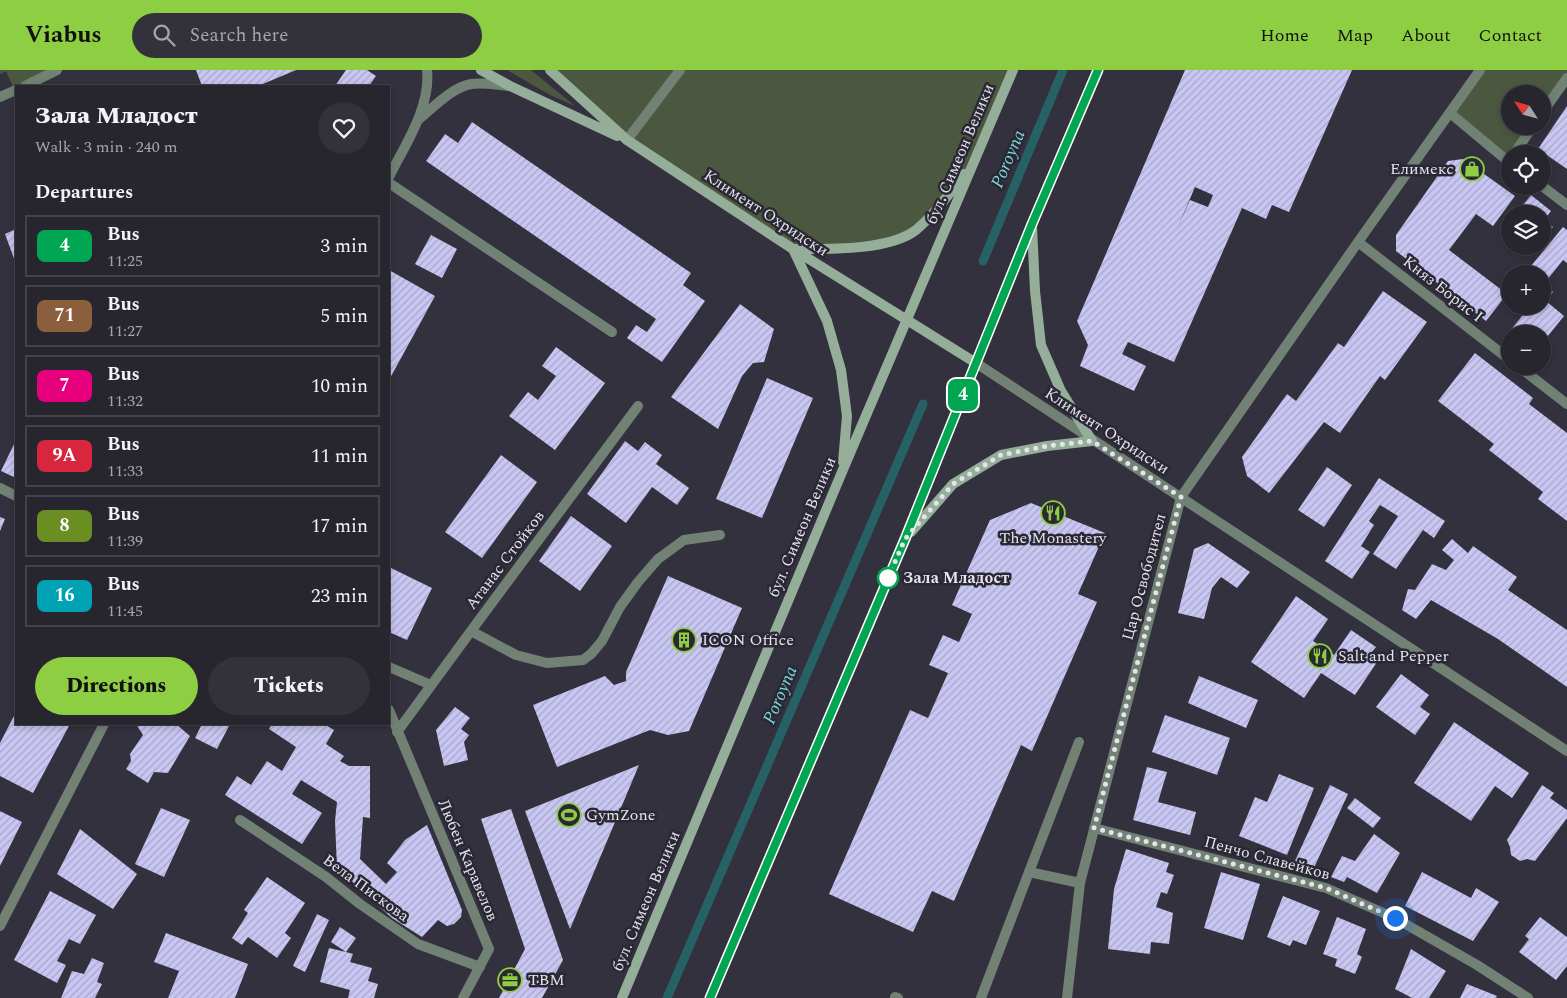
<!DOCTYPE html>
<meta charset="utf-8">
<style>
body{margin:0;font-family:Spectral,serif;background:#33313a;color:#f1f3f6;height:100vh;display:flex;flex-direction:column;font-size:19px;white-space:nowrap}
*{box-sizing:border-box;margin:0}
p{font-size:16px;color:#a4a5aa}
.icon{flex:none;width:28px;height:28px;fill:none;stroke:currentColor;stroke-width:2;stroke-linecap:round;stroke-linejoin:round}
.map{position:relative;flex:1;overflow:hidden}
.details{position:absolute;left:15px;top:15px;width:375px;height:640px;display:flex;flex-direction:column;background:#27252e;border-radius:0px;box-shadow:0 2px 8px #0003,0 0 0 1px #43424a}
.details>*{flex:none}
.badge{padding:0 10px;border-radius:8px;font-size:18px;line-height:32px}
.needle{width:32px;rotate:306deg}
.controls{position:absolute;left:1501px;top:15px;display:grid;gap:10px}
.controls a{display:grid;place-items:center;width:50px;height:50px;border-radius:50%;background:#27252e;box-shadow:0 2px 8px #0003,0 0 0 1px #43424a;font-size:25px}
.you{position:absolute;width:25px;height:25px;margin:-12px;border:4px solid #fff;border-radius:50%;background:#1a73e8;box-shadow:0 0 0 8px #1a73e833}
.map>.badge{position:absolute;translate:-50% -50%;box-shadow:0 0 0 2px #fff}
h2{padding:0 20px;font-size:19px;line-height:45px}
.round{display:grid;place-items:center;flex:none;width:52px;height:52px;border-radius:26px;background:#33313a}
.summary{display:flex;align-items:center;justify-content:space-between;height:85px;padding:0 20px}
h1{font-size:24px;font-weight:800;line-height:38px}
.primary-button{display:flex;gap:10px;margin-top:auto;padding:10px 20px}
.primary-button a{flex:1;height:58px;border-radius:30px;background:#8ece43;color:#111;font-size:20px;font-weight:800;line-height:58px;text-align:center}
.primary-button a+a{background:#33313a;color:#f1f3f6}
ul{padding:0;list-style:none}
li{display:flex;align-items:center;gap:15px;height:62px;margin:0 10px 8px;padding:0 10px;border:2px solid #43424a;border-radius:0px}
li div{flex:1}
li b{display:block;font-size:19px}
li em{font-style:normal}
li .badge{min-width:55px;font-weight:700;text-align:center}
header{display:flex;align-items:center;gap:30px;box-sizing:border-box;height:70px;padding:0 25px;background:#8ece43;color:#111}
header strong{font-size:24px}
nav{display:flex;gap:28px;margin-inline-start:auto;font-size:18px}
.search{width:350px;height:45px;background:#33313a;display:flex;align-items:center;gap:12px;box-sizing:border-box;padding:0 18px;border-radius:28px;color:#a4a5aa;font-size:19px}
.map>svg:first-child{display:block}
.green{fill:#4c5740}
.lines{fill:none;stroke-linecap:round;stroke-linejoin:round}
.stream{stroke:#266265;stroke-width:9}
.building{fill:url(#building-hatch);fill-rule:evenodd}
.lane{stroke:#718275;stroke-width:10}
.street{stroke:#718275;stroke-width:10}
.secondary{stroke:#94ae9a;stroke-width:10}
.line-casing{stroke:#fff;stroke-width:11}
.line{stroke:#00a651;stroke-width:8}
.walk{stroke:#e5e3eb;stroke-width:5;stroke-dasharray:0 9}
.stop-dot{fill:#fff;stroke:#00a651;stroke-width:2.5}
.labels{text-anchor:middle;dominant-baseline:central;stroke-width:5;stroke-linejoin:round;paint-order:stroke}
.street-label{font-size:16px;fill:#e5e3eb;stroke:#2a2834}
.poi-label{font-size:16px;fill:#e5e3eb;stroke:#2a2834;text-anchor:start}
.stop-label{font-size:16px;font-weight:bold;fill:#e5e3eb;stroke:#2a2834;text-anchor:start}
.water-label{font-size:18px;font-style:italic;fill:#79d9df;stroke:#2a2834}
</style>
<header>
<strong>Viabus</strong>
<div class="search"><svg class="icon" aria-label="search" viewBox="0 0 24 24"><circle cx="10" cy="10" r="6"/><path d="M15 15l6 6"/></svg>Search here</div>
<nav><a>Home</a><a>Map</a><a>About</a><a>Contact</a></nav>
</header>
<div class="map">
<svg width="1567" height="928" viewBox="0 0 1567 928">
<defs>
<pattern id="building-hatch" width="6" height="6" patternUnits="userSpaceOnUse" patternTransform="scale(1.25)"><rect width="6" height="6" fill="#c8c6f2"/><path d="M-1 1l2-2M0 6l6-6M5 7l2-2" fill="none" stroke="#a7a6c7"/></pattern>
</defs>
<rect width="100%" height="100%" fill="#34313e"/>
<path class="green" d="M0 0H57L25 16H16L15 21 6 1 0 4Z
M507 0H531L575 36 550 25Z
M550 0H1013L972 94 931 146 891 171 793 179 627 70Z
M1480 0H1567V8L1543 43 1542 24H1510V56H1533L1510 89 1450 43Z"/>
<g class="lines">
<path class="stream" d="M983 191 1063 0
M667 928 923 334"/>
</g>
<path class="building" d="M196 0H296L258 16H202Z
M346 0H367L376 6 369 16H335Z
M1185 0H1352L1289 142 1272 135 1266 149 1242 138 1174 292 1128 272 1122 284 1146 296 1134 321 1080 296 1088 275 1077 251ZM1195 117 1213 125 1208 137 1190 130 1177 159Z
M1567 36V99L1538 79Z
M472 52 691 203 683 215 705 231 662 292 627 268 636 255 647 262 656 249 426 91 445 64 458 73Z
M1463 89 1515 126 1493 156 1476 144 1449 180 1507 224 1486 251 1396 181V165L1448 91Z
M1531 125 1551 141 1544 150 1553 157 1542 170V144H1516Z
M1563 157 1567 160V193L1563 190 1543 215 1553 222 1546 231 1564 246 1543 272 1551 278 1542 288V264H1513L1510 261 1530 236H1542V204H1528L1526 202Z
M16 159V194L5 164Z
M431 165 457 179 442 208 415 194Z
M389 200 435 226 389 310Z
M1383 221 1427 252 1385 310 1380 306 1340 363 1324 352 1269 423 1247 406 1242 387 1287 324 1296 331 1338 273 1344 277Z
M740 234 774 259 764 292 753 293 742 306 718 359 671 327Z
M556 277 605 313 555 380 509 346 528 322 538 330 556 306 542 296Z
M1475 283 1533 328 1529 334 1567 363V451L1538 429 1543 422 1489 380 1494 374 1438 331Z
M767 308 813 328 762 448 716 429Z
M16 370V408L1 401Z
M625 371 638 381 645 372 662 385 656 394 689 418 677 435 652 417 626 453 587 424Z
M501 385 537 412 482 488 445 462Z
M1327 397 1352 415 1324 457 1298 440Z
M1379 408 1445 451 1434 468 1423 460 1396 499 1373 484 1398 446 1380 435 1369 451 1374 455 1361 476 1370 482 1352 509 1325 491Z
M1031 433 1105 463 1078 524 1097 532 1032 681 1021 675 954 831 932 821 913 862 829 824 910 640 928 648 948 603 929 595 943 565 959 572 972 544 952 535 990 450Z
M571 446 612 476 580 521 539 491Z
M0 447 5 449 0 461Z
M1452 469 1468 483 1473 476 1517 507 1508 520 1567 560V617L1498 569 1431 530 1416 549 1402 540 1408 519 1415 520 1432 494 1446 500 1454 490 1442 480Z
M1208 473 1250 502 1237 518 1221 507 1212 518 1204 549 1178 543 1194 479Z
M389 497 432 518 407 570 389 562Z
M668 506 742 538 689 661 668 665 650 660 557 697 533 635 605 606 614 615 626 611V602Z
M1296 526 1328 549 1313 571 1334 585 1351 560 1376 577 1371 583 1379 589 1355 625 1321 603 1304 628 1251 592Z
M1401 604 1429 625 1420 637 1430 644 1415 665 1376 637Z
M1199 606 1258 630 1246 658 1188 633Z
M455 637 470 648 461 659 469 665 464 672 468 690 444 696 436 660Z
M16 642V654H70L33 723 0 706V673Z
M1165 645 1230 668 1217 705 1152 682Z
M1454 652 1529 703 1512 728 1495 716 1471 751 1414 713Z
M136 654H176L190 666 168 703 154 702 148 713 126 699 131 691 130 684 143 665Z
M202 654H230L217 679 195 668Z
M272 654H324L334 660 326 674 344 686 340 691 349 696H370V748L363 747 360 789 386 814 397 802 387 793 405 770 427 755 462 840 461 847 454 854 447 856 438 850 422 867 392 848 337 798 335 751 337 732 301 710 292 724 322 743 302 774 225 725 237 706 251 715 267 691 282 701 296 677 269 659Z
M639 695 570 859 525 741Z
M1147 697 1167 702 1158 732 1196 742 1190 765 1133 750Z
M1279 704 1314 718 1287 785 1239 766 1255 727 1267 732Z
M1330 715 1348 724 1312 802 1294 793Z
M1542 715 1554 723 1550 728 1567 740V748L1535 791 1527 789 1520 791 1511 785 1510 777 1507 770Z
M1355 728 1381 748 1373 758 1347 738Z
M161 738 190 750 164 807 135 794Z
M511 739 563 890 542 928H499L525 879 481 749Z
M0 741 22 752 0 796Z
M80 759 137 804 113 839 57 804Z
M1374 764 1400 783 1377 823 1347 807 1344 812 1331 807 1342 786 1355 791Z
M1126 779 1169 793 1166 802 1174 805 1167 824 1161 822 1156 837 1173 843 1169 874 1151 872 1150 884 1108 879 1114 819Z
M1221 802 1260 814 1243 870 1204 858Z
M1422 802 1471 828 1476 818 1499 832 1473 871 1405 836Z
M267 807 305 833 285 863 291 868 277 888 248 867 242 875 232 868 248 843 244 840Z
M50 821 96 845 80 874 69 869 57 891 66 895 57 913 14 890Z
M1283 826 1320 841 1306 875 1293 870 1290 876 1267 867Z
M317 844 329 850 305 902 293 896Z
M1337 847 1366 859 1357 884 1362 887 1355 904 1335 896 1337 889 1323 884Z
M1540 847 1567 867V896L1556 910 1519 882 1529 869 1525 866Z
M340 857 356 868 346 882 353 884 350 892 372 898 368 911 378 914 374 928H348L350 920 320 912 329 878 346 882 331 872Z
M166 863 248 894 235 928H168L179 901 154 892Z
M1411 879 1446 901 1429 928H1412L1395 919Z
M92 888 104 893 97 912 102 914 95 928H61L72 901 84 904Z
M1467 914 1497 926 1496 928H1460Z"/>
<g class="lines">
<path class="lane" d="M1542 43 1567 8
M627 70 680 0
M1514 84 1533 56
M389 113 612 262
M1029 802 1079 672
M895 927 898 928
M981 928 1029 802 1080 813"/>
<path class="street" d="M25 16 57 0
M0 27 16 20
M1450 43 1510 93
M419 49C434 37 451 18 471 14 483 12 497 15 509 16
M389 107C405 75 431 37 427 0
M1542 116 1567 135
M1358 172 1510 290
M976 293 1567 681
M1518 296 1567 334
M0 418 16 426
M471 561 516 585 547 593 583 590 591 584 602 571 620 537 638 512 658 489 684 470 720 465
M389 597 431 615
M389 640 489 879 463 928
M397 662 471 561 638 336
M240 750 326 807 360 834 418 874 480 897
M1094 758 1326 818 1395 848 1477 895 1528 928
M0 856 104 654
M1067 928 1080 813 1181 427 1358 172 1480 0"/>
<path class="secondary" d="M481 0 510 16 617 66
M550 0 627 70 793 179 976 293
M843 392 847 346 841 300 827 251 793 179C826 179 889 181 916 160 935 144 949 124 964 104
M911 462 953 414 1001 385 1047 376 1092 371 1061 321 1041 275 1035 221 1032 156
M622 928 842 402 1013 0
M710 928 905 469 1032 154 1098 0"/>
</g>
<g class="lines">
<g class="line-casing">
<path id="line" d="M710 928 905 469 1032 154 1098 0"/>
</g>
<use href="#line" class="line"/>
<path class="walk" d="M888 508 905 469 953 414 1001 385 1047 376 1092 371 1181 427 1094 758 1326 818 1395 848"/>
</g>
<defs>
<g id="shop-ring" transform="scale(1.25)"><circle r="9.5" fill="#2a2834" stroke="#8ece43" stroke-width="1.5"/><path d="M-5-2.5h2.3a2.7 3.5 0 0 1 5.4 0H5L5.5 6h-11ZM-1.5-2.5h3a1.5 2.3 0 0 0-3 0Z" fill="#8ece43"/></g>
<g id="restaurant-ring" transform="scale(1.25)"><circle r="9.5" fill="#2a2834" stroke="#8ece43" stroke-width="1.5"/><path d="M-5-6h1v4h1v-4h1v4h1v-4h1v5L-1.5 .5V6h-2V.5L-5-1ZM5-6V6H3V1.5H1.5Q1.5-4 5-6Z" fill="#8ece43"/></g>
<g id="building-ring" transform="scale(1.25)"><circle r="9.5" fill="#2a2834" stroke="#8ece43" stroke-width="1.5"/><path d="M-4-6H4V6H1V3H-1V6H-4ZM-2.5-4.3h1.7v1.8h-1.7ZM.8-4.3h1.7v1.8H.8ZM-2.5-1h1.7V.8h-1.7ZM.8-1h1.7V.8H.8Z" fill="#8ece43"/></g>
<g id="stadium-ring" transform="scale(1.25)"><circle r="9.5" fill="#2a2834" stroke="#8ece43" stroke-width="1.5"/><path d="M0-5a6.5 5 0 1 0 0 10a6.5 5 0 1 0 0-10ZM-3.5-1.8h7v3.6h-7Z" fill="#8ece43"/></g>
<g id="office-ring" transform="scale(1.25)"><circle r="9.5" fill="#2a2834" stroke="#8ece43" stroke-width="1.5"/><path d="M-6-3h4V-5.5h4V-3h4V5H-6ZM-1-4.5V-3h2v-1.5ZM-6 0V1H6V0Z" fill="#8ece43"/></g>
</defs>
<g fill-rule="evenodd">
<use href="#shop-ring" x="1472" y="99"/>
<use href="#restaurant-ring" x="1053" y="443"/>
<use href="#building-ring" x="684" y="570"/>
<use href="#restaurant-ring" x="1320" y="586"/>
<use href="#stadium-ring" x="569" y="745"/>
<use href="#office-ring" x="510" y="910"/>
</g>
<circle class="stop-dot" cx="888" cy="508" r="10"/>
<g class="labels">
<g class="street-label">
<text transform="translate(960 84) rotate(-67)">бул. Симеон Велики</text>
<text transform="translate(766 143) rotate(33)">Климент Охридски</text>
<text transform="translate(1443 219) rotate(38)">Княз Борис I</text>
<text transform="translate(1107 361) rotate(33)">Климент Охридски</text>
<text transform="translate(802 457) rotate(-67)">бул. Симеон Велики</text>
<text transform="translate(505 490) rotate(-53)">Атанас Стойков</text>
<text transform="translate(1144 507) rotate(-75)">Цар Освободител</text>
<text transform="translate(1267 788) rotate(15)">Пенчо Славейков</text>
<text transform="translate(468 790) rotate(67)">Любен Каравелов</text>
<text transform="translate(366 818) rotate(36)">Вела Пискова</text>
<text transform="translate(646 831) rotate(-67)">бул. Симеон Велики</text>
</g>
<g class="poi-label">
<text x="1454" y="99" text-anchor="end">Елимекс</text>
<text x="1053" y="468" text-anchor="middle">The Monastery</text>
<text x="702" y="570">ICON Office</text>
<text x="1338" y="586">Salt and Pepper</text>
<text x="586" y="745">GymZone</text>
<text x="528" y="910">ТВМ</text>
</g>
<g class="stop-label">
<text x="903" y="508">Зала Младост</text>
</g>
<g class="water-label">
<text transform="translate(1008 89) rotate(-67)">Poroyna</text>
<text transform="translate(780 625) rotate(-67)">Poroyna</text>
</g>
</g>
</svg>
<div class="controls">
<a><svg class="needle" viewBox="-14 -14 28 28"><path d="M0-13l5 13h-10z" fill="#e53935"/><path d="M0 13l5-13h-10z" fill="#a4a5aa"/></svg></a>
<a><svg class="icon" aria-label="locate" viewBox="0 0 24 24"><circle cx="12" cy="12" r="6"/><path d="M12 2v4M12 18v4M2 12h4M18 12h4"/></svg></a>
<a><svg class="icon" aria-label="layers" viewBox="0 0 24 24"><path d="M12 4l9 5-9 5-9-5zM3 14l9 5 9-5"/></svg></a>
<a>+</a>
<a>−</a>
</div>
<div class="you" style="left:1395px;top:848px"></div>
<b class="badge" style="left:963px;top:325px;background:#00a651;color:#fff">4</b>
<section class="details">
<div class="summary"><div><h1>Зала Младост</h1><p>Walk · 3 min · 240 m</p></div><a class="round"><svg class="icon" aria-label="heart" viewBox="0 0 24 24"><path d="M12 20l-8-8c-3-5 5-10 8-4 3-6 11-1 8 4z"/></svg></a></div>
<h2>Departures</h2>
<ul>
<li><span class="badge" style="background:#00a651;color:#fff">4</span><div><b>Bus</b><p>11:25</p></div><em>3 min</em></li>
<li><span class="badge" style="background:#8b5e3c;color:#fff">71</span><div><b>Bus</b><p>11:27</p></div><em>5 min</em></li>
<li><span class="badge" style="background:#e6007e;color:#fff">7</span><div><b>Bus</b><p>11:32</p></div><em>10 min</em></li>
<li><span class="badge" style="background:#d7263d;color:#fff">9А</span><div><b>Bus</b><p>11:33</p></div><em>11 min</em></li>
<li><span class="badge" style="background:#6b8e23;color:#fff">8</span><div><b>Bus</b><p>11:39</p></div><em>17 min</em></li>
<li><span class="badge" style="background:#00a3b4;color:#fff">16</span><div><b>Bus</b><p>11:45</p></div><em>23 min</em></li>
</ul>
<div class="primary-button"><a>Directions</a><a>Tickets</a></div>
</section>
</div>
